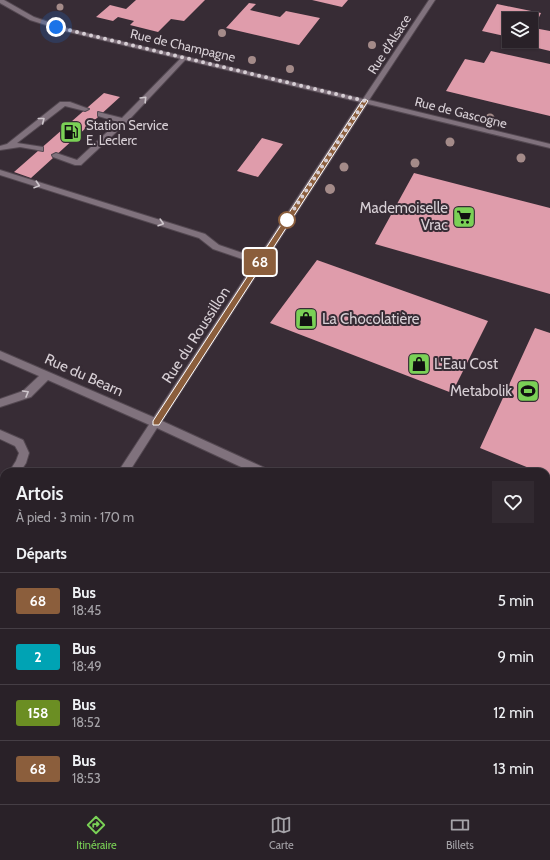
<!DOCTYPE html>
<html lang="fr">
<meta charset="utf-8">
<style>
body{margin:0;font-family:Cabin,sans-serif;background:#312930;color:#f1f3f6;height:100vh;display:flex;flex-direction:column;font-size:15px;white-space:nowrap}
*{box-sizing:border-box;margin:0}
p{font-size:13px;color:#a5a3a8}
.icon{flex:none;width:22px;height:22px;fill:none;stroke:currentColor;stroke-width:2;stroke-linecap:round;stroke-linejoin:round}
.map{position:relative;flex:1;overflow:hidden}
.side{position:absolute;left:0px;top:468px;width:550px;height:336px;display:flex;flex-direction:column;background:#292128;border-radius:12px 12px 0 0;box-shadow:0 1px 3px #0004,0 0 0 1px #453e45}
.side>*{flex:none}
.badge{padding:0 8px;border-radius:3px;font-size:14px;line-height:26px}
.buttons{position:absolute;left:502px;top:12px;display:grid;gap:8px}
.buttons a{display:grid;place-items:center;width:36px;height:36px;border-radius:0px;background:#292128;box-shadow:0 1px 3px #0004,0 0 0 1px #453e45;font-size:20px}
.you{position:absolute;width:20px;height:20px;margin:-10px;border:3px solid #fff;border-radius:50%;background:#1a73e8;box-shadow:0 0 0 6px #1a73e833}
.map>.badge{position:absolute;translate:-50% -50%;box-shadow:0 0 0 2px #fff}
h2{padding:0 16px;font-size:15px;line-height:36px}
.round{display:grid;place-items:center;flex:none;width:42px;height:42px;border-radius:0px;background:#312930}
.overview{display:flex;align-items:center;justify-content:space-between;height:68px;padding:0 16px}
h1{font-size:19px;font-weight:600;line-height:30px}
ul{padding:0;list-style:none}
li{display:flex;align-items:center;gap:12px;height:56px;padding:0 16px;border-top:1px solid #453e45}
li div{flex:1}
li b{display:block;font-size:15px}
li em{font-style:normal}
li .badge{min-width:44px;font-weight:700;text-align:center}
.menu{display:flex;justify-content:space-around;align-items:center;height:56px;border-top:1px solid #453e45;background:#292128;font-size:11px;color:#a5a3a8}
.menu a{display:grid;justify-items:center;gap:2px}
.menu .selected{color:#7ad156}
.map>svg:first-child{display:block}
.building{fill:#df9cab}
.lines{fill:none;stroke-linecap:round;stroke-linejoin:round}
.lane-casing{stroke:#534851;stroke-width:2}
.street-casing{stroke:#534851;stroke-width:2}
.secondary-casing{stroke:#534851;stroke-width:2}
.lane{fill:#80727d;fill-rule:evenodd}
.street{fill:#80727d;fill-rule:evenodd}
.secondary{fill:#80727d;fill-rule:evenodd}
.tree{fill:#a48b89}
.oneway{stroke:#cec6cc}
.line{fill:#8b5e3c;stroke:#fff}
.walk{stroke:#d7cfd5;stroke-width:4;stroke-dasharray:0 7.2}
.stop-dot{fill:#fff;stroke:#8b5e3c;stroke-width:2}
.labels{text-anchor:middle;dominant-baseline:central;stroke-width:4;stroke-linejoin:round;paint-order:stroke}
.far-street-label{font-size:13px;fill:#d7cfd5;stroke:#372c35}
.far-poi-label{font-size:13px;fill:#d7cfd5;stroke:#372c35;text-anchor:start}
.poi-label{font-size:15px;fill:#d7cfd5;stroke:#372c35;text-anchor:end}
.street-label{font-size:15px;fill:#d7cfd5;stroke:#372c35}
</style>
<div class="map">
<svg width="550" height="804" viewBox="0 0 550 804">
<rect width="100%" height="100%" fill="#372c35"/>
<path class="building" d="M136 0H205L184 21 171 19 158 32 130 25 134 21 118 17 113 21 96 17 110 5 126 9Z
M312 0H348L342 7Z
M249 3 256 4 250 10 280 17 286 11 320 18 299 45 226 28Z
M497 4 541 13 534 28 550 31V51L525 45 527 41H531V19H509V37L482 31Z
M491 51 550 64V116L446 91 465 59 484 63Z
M104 93 120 97 31 178 14 172Z
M262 138 283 144 258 177 237 171Z
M414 173 550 208V294L375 244Z
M317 260 488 321 452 393 270 323Z
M535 328 550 333V476L546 475V472H539L480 448Z
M4 796V800H293L292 804H0Z"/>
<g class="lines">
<g class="lane-casing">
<path id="lane" d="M184 56 187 58 186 59 126 123 81 165H75L53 157 52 155 56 153 77 160 118 122 98 116V112L122 118 182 57Z
M60 102H70L89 109 85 111 65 106 17 143 43 147V151L20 147 0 150V146L7 144Z
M0 170 205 234 219 245 263 260 264 262 263 264H257L213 249 199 238 0 175Z
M0 351 160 420 161 423 160 426H152L48 380 31 397 0 407V399L23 391 39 376 0 359Z
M0 430 23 440 29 453 26 463 20 472H9L16 461 19 453 15 446 0 439Z
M4 480V492L0 494V482Z
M4 739V757L0 759V741Z"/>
</g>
<g class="street-casing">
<path id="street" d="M362 99 369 101 162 421 267 469 268 472H252L157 428 129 472H118Z
M546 593 550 595V607L546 605Z
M4 645V661L0 663V647Z"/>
</g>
<g class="secondary-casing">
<path id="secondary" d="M0 0H4L34 17 69 29 363 99 429 0H435L369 100 550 144V148L65 31 30 20 0 3Z"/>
</g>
<use href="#lane" class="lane"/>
<use href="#street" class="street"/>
<use href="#secondary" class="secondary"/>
</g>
<g class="tree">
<circle cx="60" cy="7" r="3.5"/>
<circle cx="222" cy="33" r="4"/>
<circle cx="372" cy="45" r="4"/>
<circle cx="252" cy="60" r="4"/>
<circle cx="290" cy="69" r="4"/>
<circle cx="490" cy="118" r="4.5"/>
<circle cx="450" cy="142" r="4.5"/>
<circle cx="521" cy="158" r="4.5"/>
<circle cx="415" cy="163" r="4.5"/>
<circle cx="344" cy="167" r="4.5"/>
<circle cx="330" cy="189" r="5"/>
</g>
<defs><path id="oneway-chevron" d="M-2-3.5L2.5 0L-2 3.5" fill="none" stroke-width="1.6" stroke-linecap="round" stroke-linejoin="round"/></defs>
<g class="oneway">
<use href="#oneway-chevron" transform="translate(144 99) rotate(-46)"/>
<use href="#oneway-chevron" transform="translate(42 120) rotate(-38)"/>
<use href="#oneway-chevron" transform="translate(37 185) rotate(18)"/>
<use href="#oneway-chevron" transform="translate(161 223) rotate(17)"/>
<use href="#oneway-chevron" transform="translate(26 393) rotate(-30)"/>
</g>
<path class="line" d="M365 99 368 101 159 425H153V421L362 101Z"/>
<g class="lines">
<path class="walk" d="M56 27 365 101 283 226 287 220"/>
</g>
<defs>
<g id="fuel-square" transform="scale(1.15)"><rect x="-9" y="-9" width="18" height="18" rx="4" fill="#7ad156" stroke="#372c35"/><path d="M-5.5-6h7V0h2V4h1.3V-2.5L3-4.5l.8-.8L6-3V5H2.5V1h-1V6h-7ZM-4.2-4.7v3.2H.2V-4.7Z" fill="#111"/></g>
<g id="supermarket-square" transform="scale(1.15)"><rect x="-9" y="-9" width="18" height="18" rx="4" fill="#7ad156" stroke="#372c35"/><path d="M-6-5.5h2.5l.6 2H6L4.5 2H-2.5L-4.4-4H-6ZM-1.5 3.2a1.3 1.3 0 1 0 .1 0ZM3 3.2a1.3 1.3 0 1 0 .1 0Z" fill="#111"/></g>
<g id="shop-square" transform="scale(1.15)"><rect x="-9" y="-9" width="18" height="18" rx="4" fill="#7ad156" stroke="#372c35"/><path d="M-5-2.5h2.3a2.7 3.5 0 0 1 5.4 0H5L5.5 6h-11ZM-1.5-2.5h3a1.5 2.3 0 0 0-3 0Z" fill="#111"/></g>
<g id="stadium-square" transform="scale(1.15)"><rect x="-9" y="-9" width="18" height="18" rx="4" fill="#7ad156" stroke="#372c35"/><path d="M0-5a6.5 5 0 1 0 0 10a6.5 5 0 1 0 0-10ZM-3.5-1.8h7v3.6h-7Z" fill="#111"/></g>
</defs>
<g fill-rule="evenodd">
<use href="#fuel-square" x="71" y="132"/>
<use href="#supermarket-square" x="464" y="217"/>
<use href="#shop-square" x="306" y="319"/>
<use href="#shop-square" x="419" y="364"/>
<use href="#stadium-square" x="528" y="391"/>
</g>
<circle class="stop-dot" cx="287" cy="220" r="8"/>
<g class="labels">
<g class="far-street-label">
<text transform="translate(389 44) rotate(-57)">Rue d'Alsace</text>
<text transform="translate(183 45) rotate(13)">Rue de Champagne</text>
<text transform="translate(461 112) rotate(14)">Rue de Gascogne</text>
</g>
<g class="far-poi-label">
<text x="86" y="125">Station Service<tspan x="86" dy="15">E. Leclerc</tspan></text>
</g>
<g class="poi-label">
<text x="448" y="208">Mademoiselle<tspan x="448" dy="17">Vrac</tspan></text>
<text x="322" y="319" text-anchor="start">La Chocolatière</text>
<text x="434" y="364" text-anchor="start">L'Eau Cost</text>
<text x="512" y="391">Metabolik</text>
</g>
<g class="street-label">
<text transform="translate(196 335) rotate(-57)">Rue du Roussillon</text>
<text transform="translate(84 375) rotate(24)">Rue du Bearn</text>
</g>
</g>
</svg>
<div class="buttons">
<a><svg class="icon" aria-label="layers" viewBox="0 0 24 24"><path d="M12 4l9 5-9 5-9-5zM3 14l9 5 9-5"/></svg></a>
</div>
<div class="you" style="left:56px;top:27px"></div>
<b class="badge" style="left:260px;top:262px;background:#8b5e3c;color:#fff">68</b>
<section class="side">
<div class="overview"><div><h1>Artois</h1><p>À pied · 3 min · 170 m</p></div><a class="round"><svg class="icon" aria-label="heart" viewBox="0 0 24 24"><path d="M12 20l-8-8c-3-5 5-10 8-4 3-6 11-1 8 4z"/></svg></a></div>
<h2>Départs</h2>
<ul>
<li><span class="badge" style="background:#8b5e3c;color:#fff">68</span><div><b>Bus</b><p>18:45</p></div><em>5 min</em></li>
<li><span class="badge" style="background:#00a3b4;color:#fff">2</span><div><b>Bus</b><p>18:49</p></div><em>9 min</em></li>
<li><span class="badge" style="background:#6b8e23;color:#fff">158</span><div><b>Bus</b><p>18:52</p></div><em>12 min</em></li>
<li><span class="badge" style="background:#8b5e3c;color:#fff">68</span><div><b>Bus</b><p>18:53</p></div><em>13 min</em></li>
</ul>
</section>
</div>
<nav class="menu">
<a class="selected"><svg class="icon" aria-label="directions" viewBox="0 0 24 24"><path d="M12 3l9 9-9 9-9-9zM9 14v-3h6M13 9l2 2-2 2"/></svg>Itinéraire</a>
<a><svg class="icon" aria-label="map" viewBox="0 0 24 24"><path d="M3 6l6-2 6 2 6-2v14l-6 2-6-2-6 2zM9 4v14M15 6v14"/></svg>Carte</a>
<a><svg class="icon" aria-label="tickets" viewBox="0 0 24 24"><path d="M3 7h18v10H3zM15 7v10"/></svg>Billets</a>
</nav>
